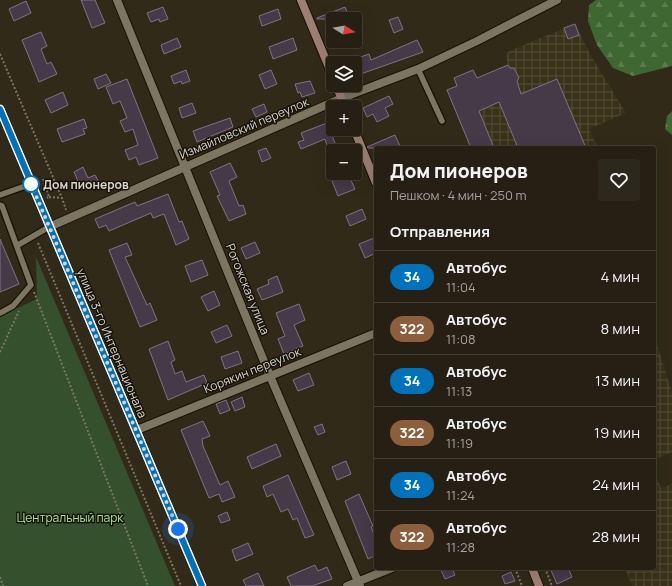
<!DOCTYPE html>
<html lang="ru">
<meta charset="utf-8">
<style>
body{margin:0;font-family:Manrope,sans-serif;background:#2d281c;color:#f1f3f6;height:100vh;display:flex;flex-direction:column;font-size:15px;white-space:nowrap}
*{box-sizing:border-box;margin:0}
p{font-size:13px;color:#a3a3a0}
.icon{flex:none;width:22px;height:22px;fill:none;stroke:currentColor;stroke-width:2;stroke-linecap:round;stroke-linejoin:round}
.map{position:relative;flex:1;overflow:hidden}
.drawer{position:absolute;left:374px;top:146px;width:282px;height:424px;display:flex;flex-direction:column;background:#252013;border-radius:4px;box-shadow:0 4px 16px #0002,0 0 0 1px #423e33}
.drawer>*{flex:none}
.badge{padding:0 8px;border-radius:13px;font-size:14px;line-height:26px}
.needle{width:26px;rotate:101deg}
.fabs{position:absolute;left:326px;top:12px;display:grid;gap:8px}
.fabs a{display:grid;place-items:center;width:36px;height:36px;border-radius:4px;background:#252013;box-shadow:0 4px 16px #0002,0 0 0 1px #423e33;font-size:20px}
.you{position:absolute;width:20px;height:20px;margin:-10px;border:3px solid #fff;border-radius:50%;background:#1a73e8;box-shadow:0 0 0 6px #1a73e833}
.map>.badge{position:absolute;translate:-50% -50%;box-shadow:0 0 0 2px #fff}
h2{padding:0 16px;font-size:15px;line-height:36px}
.round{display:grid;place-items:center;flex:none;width:42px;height:42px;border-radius:4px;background:#2d281c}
.overview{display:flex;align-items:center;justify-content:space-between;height:68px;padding:0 16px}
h1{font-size:19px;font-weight:800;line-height:30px}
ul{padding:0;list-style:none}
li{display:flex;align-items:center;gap:12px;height:52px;padding:0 16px;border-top:1px solid #423e33}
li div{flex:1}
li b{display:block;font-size:15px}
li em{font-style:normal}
li .badge{min-width:44px;font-weight:700;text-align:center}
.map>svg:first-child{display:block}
.industrial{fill:url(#industrial-grid)}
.forest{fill:url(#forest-firs)}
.park{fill:#35502c}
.building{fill:#463948;stroke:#807283}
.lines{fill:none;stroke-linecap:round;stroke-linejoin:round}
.service-casing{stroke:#191203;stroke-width:8}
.minor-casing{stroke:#191203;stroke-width:10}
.secondary-casing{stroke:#191203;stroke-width:10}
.path{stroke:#7a7566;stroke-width:2;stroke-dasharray:2 2;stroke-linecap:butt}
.service{stroke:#7c7561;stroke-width:5.5}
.minor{stroke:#7c7561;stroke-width:8}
.secondary{stroke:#9e7f74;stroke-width:8}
.line-casing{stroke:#fff;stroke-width:9}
.line{stroke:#0072bc;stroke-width:6}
.walk{stroke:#d9d5ca;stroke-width:4;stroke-dasharray:0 7.2}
.stop-dot{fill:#fff;stroke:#0072bc;stroke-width:2}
.labels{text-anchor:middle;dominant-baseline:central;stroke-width:3;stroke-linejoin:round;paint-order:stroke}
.street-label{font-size:12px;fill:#d9d5ca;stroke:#16130b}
.stop-label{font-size:12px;font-weight:bold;fill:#d9d5ca;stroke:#16130b;text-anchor:start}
.park-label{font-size:12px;fill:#a8e494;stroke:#16130b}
</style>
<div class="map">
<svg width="672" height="586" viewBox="0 0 672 586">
<defs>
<pattern id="industrial-grid" width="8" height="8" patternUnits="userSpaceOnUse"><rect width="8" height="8" fill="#3a3119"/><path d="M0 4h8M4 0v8" fill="none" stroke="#564e39"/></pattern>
<pattern id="forest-firs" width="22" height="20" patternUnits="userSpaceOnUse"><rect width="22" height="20" fill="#3f6731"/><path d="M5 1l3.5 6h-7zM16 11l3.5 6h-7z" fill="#5a7c4e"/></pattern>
</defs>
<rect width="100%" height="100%" fill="#312a19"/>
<path class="industrial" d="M575 24 591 56 626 113 589 129 598 148H471L447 90 457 86 454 78 473 70 477 78 508 65 506 55 509 51Z
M654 335 672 392V452L654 460Z
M656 475 661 488 672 484V586H632L625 568H654V476Z"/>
<path class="forest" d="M596 0H672V66L633 76 613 68 597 45 588 21 589 5Z
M672 111V135L665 129 667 116Z"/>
<path class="park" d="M36 257 175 586H0V316L37 299Z"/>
<path class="building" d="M81 0H95L105 23 92 28Z
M26 1 31 13 14 21 9 9Z
M163 7 168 19 160 22 159 19 151 22 147 13Z
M345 7 350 19H317V18Z
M278 9 281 19 262 26 259 16Z
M398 17 403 29 394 33 389 20Z
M575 24 579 35 568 39 564 28Z
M41 32 47 46 41 49 47 64 51 62 57 74 39 82 22 40Z
M177 38 181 47 164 54 161 45Z
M293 38 297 50 273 59 269 47Z
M417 40 423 52 355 76V59L369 54 371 60Z
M508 65 510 68H514L519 78 517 81 521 94 557 79 586 148H518L499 102 479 111 494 148H471L447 90 457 86 454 78 473 70 477 78Z
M186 70 190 81 182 84 181 81 174 84 171 76Z
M271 70 277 84 265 89 259 75Z
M106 74 111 83 98 89 94 79Z
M127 79 158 158 139 165 136 157 129 160 125 150 138 145 133 129 125 132 120 121 127 118 120 101 113 104 106 87Z
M310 81 315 93 302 97 300 92 298 93 295 84Z
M63 92 68 105 51 113 45 100Z
M389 96 393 104 385 108 389 116 377 122 373 114 367 117 363 108Z
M192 103 196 113 182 118 179 108Z
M264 104 267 112 256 117 252 109Z
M230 118 233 127 197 142 193 131Z
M84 119 87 128 83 129 85 134 62 142 57 129Z
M327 123 335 143 327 146 325 139 301 149 298 142 304 140 301 133Z
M395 135 401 148H368L367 147Z
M266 148 271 158 262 162 258 151Z
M230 163 237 177 229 181 239 206 243 205 246 214 229 221 217 196 220 195 210 172Z
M83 167 88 178 95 175 99 182 82 190 74 172Z
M348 174 355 189 338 196 332 181Z
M168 194 179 222 182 221 189 239 176 245 164 214 153 218 151 213 109 231 106 225 99 228 95 219 135 202 137 206Z
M362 209 366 219 350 226 346 216Z
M374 238 376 253 365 258 359 244Z
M0 239 19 284 0 292Z
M255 242 260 253 246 259 241 248Z
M127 243 132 255 125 257 147 305 150 303 157 320 140 327 109 250Z
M202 260 208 275 191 282 185 266Z
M277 276 283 292 262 300 257 289 269 284 268 280Z
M214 291 220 305 208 311 201 297Z
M299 304 305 320 294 325 303 346 284 354 278 339 285 336 276 313Z
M227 325 232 336 216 343 211 332Z
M168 341 175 360 171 362 175 374 182 371 186 382 204 375 207 383 168 400 149 349Z
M238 351 242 363 225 369 221 357Z
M309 373 314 385 298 391 293 380Z
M242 397 245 407 235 411 231 402Z
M226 400 230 410 220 414 216 404Z
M203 421 210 436 202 439 203 446 220 485 228 481 235 497 222 502 219 494 209 498 181 430Z
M322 424 325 432 318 435 314 427Z
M276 444 281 456 252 469 247 457Z
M346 461 351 474 337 480 332 467Z
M288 475 314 535 305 538 297 518 293 520 288 509 281 512 273 494 267 497 263 486Z
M359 494 373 526 371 527 376 539V555L368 559 345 501Z
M227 512 230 520 221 523 218 516Z
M248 543 253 554 236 561 232 550Z
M315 565 318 571 327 567 332 579 312 586H291L287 577Z
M440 568H452L455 575 445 579Z
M550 568H568L572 577 557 584Z
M511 572 515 581 505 584 502 576Z
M258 573 264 586H246L243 580Z"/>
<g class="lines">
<g class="service-casing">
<path id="service" d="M418 69 442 121
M0 195 31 184
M0 205 2 206 31 285 13 306 0 313
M18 245 49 227"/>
</g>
<g class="minor-casing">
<path id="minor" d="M117 0 270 376 360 586
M49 227 342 98 418 69 477 41 557 0
M137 430 376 333
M347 586 392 568"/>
</g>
<g class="secondary-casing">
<path id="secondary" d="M301 0 333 77
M336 85 345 107
M0 109 202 586
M354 129 376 183
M532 568 539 586"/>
</g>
<path class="path" d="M0 54 62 198
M43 179 49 197 47 198
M49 197 62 198 66 210
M38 243 181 586
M34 292 148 586
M0 352 19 311
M515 568 522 586
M545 568 552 586
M0 577 3 586"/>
<use href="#service" class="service"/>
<use href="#minor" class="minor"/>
<use href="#secondary" class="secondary"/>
</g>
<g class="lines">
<g class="line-casing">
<path id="line" d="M0 109 202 586"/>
</g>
<use href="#line" class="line"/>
<path class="walk" d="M31 184 178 529"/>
</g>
<circle class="stop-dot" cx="31" cy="184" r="8"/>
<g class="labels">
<g class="street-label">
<text transform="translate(244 128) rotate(-23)">Измайловский переулок</text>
<text transform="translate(248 289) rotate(68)">Рогожская улица</text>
<text transform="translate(112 343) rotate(67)">улица 3-го Интернационала</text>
<text transform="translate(252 370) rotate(-22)">Корякин переулок</text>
</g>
<g class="stop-label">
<text x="43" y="184">Дом пионеров</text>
</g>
<g class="park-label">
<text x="70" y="517">Центральный парк</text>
</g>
</g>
</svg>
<div class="fabs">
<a><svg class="needle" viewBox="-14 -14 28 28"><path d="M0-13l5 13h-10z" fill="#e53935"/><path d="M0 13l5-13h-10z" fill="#a3a3a0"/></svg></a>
<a><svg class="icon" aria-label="layers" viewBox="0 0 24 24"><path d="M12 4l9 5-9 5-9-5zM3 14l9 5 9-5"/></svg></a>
<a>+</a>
<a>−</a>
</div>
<div class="you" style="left:178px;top:529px"></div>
<section class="drawer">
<div class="overview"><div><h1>Дом пионеров</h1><p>Пешком · 4 мин · 250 m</p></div><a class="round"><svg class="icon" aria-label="heart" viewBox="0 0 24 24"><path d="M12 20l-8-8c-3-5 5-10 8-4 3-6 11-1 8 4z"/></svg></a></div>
<h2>Отправления</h2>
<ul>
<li><span class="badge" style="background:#0072bc;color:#fff">34</span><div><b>Автобус</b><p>11:04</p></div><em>4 мин</em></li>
<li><span class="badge" style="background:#8b5e3c;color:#fff">322</span><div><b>Автобус</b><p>11:08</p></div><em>8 мин</em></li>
<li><span class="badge" style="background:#0072bc;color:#fff">34</span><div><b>Автобус</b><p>11:13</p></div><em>13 мин</em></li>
<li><span class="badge" style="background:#8b5e3c;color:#fff">322</span><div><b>Автобус</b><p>11:19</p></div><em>19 мин</em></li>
<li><span class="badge" style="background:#0072bc;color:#fff">34</span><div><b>Автобус</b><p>11:24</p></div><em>24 мин</em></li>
<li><span class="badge" style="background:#8b5e3c;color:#fff">322</span><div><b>Автобус</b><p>11:28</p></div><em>28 мин</em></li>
</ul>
</section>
</div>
